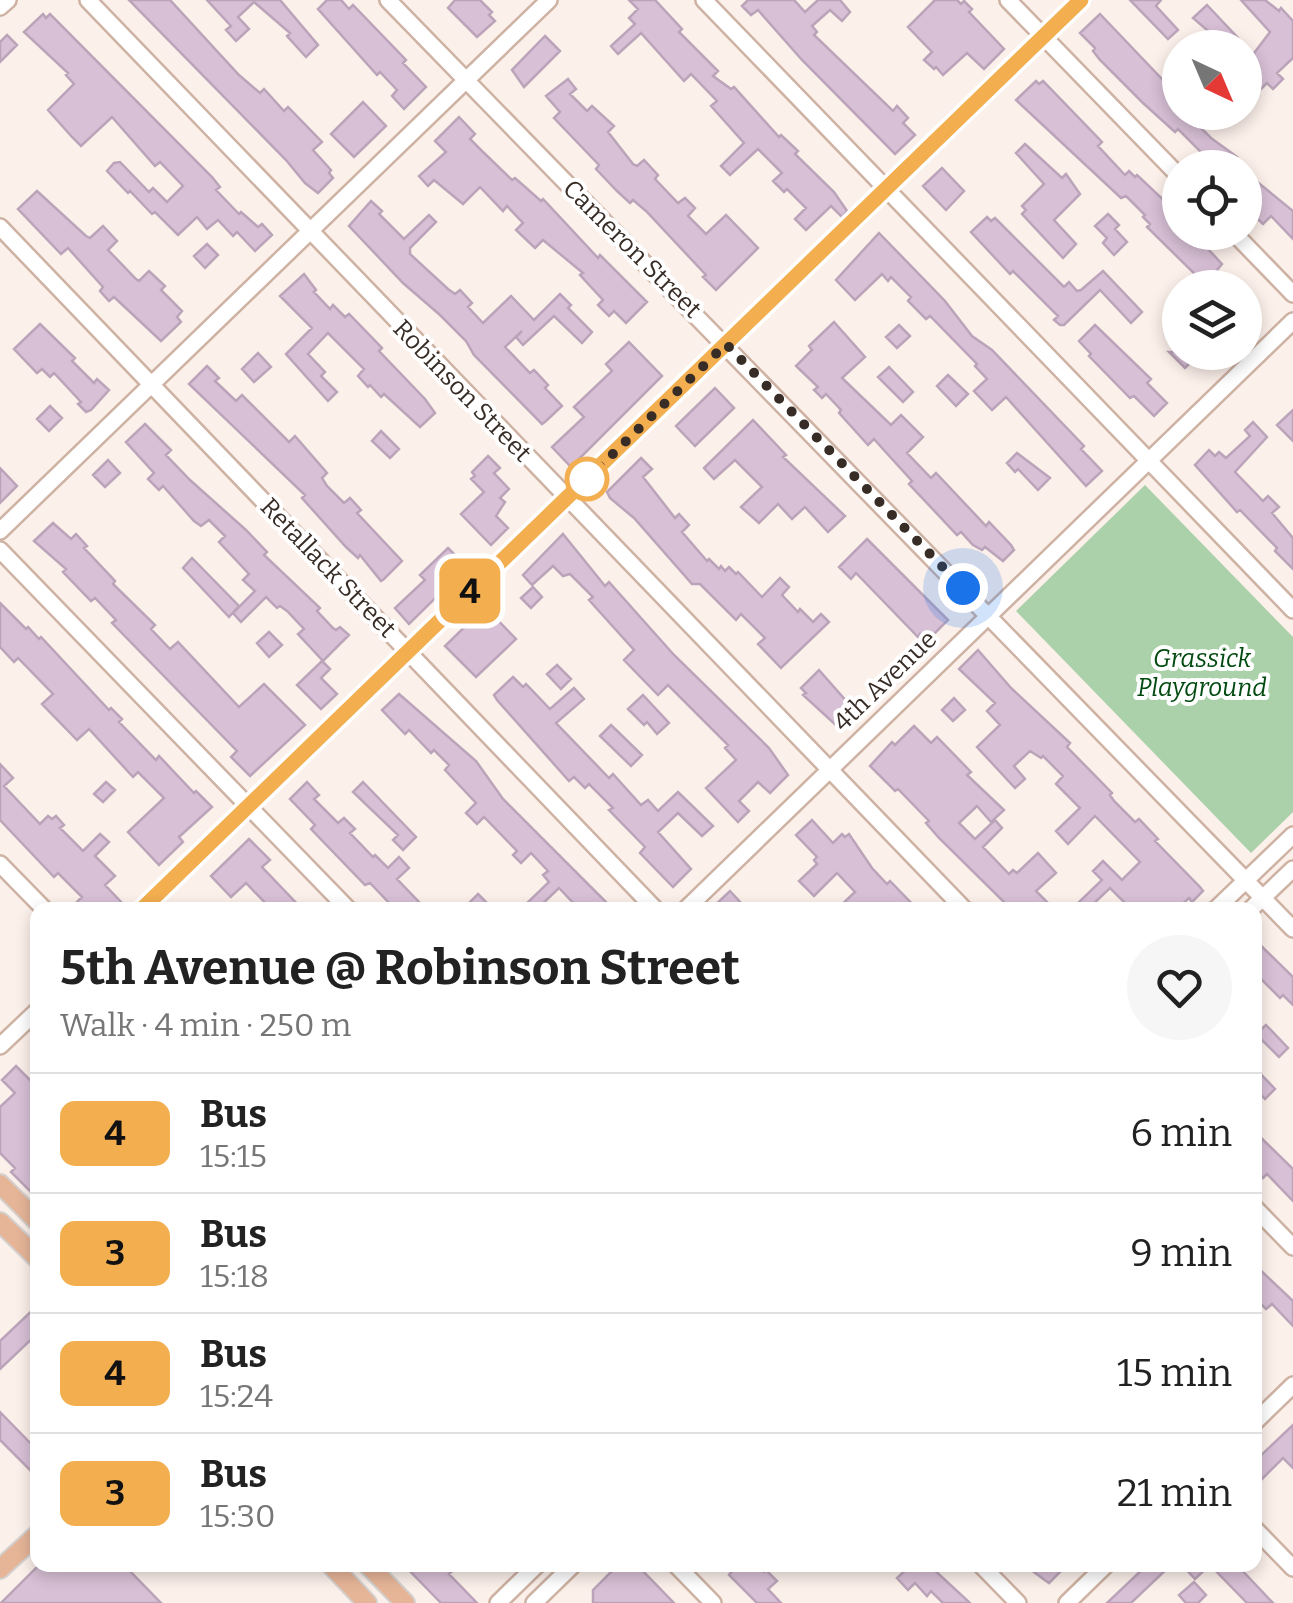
<!DOCTYPE html>
<meta charset="utf-8">
<style>
body{margin:0;font-family:Bitter,serif;background:#f6f6f6;color:#222;height:100vh;display:flex;flex-direction:column;font-size:38px;white-space:nowrap}
*{box-sizing:border-box;margin:0}
p{font-size:32px;color:#767676}
.icon{flex:none;width:55px;height:55px;fill:none;stroke:currentColor;stroke-width:2;stroke-linecap:round;stroke-linejoin:round}
.map{position:relative;flex:1;overflow:hidden}
.side{position:absolute;left:30px;top:902px;width:1232px;height:670px;display:flex;flex-direction:column;background:#fff;border-radius:20px;box-shadow:0 5px 15px #0003}
.side>*{flex:none}
.badge{padding:0 20px;border-radius:15px;font-size:35px;line-height:65px}
.needle{width:65px;rotate:136deg}
.controls{position:absolute;left:1162px;top:30px;display:grid;gap:20px}
.controls a{display:grid;place-items:center;width:100px;height:100px;border-radius:50%;background:#fff;box-shadow:0 5px 15px #0003;font-size:50px}
.you{position:absolute;width:50px;height:50px;margin:-25px;border:8px solid #fff;border-radius:50%;background:#1a73e8;box-shadow:0 0 0 15px #1a73e833}
.map>.badge{position:absolute;translate:-50% -50%;box-shadow:0 0 0 5px #fff}
.round{display:grid;place-items:center;flex:none;width:105px;height:105px;border-radius:52px;background:#f6f6f6}
.summary{display:flex;align-items:center;justify-content:space-between;height:170px;padding:0 30px}
h1{font-size:48px;font-weight:700;line-height:75px}
ul{padding:0;list-style:none}
li{display:flex;align-items:center;gap:30px;height:120px;padding:0 30px;border-top:2px solid #e0e0e0}
li div{flex:1}
li b{display:block;font-size:38px}
li em{font-style:normal}
li .badge{min-width:110px;font-weight:700;text-align:center}
.map>svg:first-child{display:block}
.green{fill:#aad1aa}
.building{fill:#d8c0d6;stroke:#bba4b9;stroke-width:2.5}
.lines{fill:none;stroke-linecap:round;stroke-linejoin:round}
.minor-casing{stroke:#ceb2a3;stroke-width:20}
.major-casing{stroke:#d3d1cf;stroke-width:22}
.minor{stroke:#fff;stroke-width:15}
.major{stroke:#e6b598;stroke-width:18}
.line-casing{stroke:#fff;stroke-width:22}
.line{stroke:#f2ae4f;stroke-width:15}
.walk{stroke:#372c26;stroke-width:10;stroke-dasharray:0 18}
.stop-dot{fill:#fff;stroke:#f2ae4f;stroke-width:5}
.labels{text-anchor:middle;dominant-baseline:central;stroke-width:8;stroke-linejoin:round;paint-order:stroke}
.street-label{font-size:25px;fill:#372c26;stroke:#fff}
.park-label{font-size:25px;font-style:italic;fill:#024a10;stroke:#fff}
</style>
<div class="map">
<svg width="1293" height="1603" viewBox="0 0 1293 1603">
<rect width="100%" height="100%" fill="#fcf0ea"/>
<path class="green" d="M1145 485 1293 637V812L1251 853 1016 611Z"/>
<path class="building" d="M129 0H170L239 75 260 93 264 89 284 111 288 107 322 142 313 150 331 170 329 173 333 178 318 193 305 183 286 160Z
M207 0H280L318 45 306 57 287 36 290 33 254 2 238 17 249 29 236 41 226 30 231 26Z
M327 0H341L349 9 353 5 406 60 403 63 426 87 404 109 392 96 397 90 380 72 377 75 318 9Z
M455 0H480L492 12 489 15 495 21 477 37 448 8Z
M629 0H655L682 29 679 32 718 71 713 76 731 89 734 87 779 137 781 135 798 151 795 154 834 192 847 211 842 217 831 206 806 230 795 219 806 208 787 189 784 192 773 181 782 173 758 149 730 175 721 166 744 143 711 106 717 101 691 74 684 81 641 33 618 54 611 46 635 24 629 18 638 9Z
M748 0H794L805 12 818 0H840L850 12 842 21 830 10 812 26 817 32 814 35 893 111 897 106 908 118 903 123 915 135 895 154 802 60 758 10 751 15 742 6Z
M935 0H957L961 4 964 1 972 9 969 12 1004 49 984 69 967 53 943 75 936 67 934 69 924 60 932 52 908 27Z
M1130 0H1161L1156 6 1178 30 1168 39Z
M1241 0H1265L1279 11 1281 8 1293 21V58L1277 73 1283 79 1273 89 1267 83 1261 89 1245 73V65L1270 32Z
M1207 5 1238 38 1228 48 1193 18Z
M43 14 46 18 50 14 212 177 220 187 216 190 239 214 241 212 258 227 262 224 272 235 255 251 237 232 233 236 218 220 207 229 197 217 178 235 155 212 152 214 130 191 128 193 107 171 114 163 120 162 149 192 153 188 167 202 183 186 160 162 155 166 112 117 81 146 72 137 48 110 74 84 66 75 68 73 24 32Z
M1100 14 1180 98V112H1192L1197 118 1194 121 1211 138 1237 157 1234 160 1241 168H1204L1210 161 1178 129 1175 132 1143 103 1100 60 1093 51 1095 48 1080 33Z
M7 35 17 45 0 62V42Z
M545 36 560 51 524 87 512 70Z
M568 79 576 89 570 94 587 111 592 106 614 126 608 132 633 164 637 166 644 160 658 175 655 179 678 203 685 198 695 208 688 216 706 234 726 215 758 248 716 290 703 277 706 275 646 211 633 200 630 203 617 191 596 169 599 165 554 118 560 112 546 96Z
M1036 81 1039 84 1043 81 1102 142 1098 146 1125 175 1129 171 1135 177 1137 175 1171 207 1180 220V232H1192L1222 264 1217 270 1234 288H1209L1147 227 1150 224 1143 217 1145 215 1126 196 1121 198 1016 100Z
M363 102 386 126 354 157 331 134Z
M459 117 475 134 470 139 482 151 512 180 515 178 541 201 543 199 598 258 600 255 647 302 626 323 614 311 609 316 598 305 603 300 580 275 583 273 543 240 535 248 516 230 523 223 507 206 503 211 480 187 463 204 434 180 428 186 419 176 446 152 435 141Z
M1025 144 1062 178 1066 174 1080 194 1054 220 1076 244 1063 258 1022 214 1026 210 1022 206 1044 184 1016 153Z
M942 168 964 191 946 210 923 186Z
M1245 172 1293 211V239L1271 216 1263 224 1245 207Z
M37 191 86 236 90 238 103 226 117 241 108 250 136 279 139 281 149 271 165 286 161 290 182 311 177 317 181 322 161 341 114 297 109 301 100 291 103 287 68 248 61 254 18 209Z
M371 201 382 211 379 214 404 239 429 215 436 222 410 248V254L448 289 455 294 460 290 472 303 468 307 483 323 511 296 534 320 560 294 571 305 568 308 592 332 582 343 554 316 523 345 516 337 522 331 505 347 530 373 534 370 548 385 545 388 562 406 546 421 542 424 474 355 466 341 440 315 403 283 349 226Z
M1108 214 1119 225 1115 229 1127 242 1114 255 1103 243 1107 238 1095 226Z
M987 217 991 221 995 218 1064 287 1069 282 1077 291 1081 290 1103 271 1142 312 1131 323 1100 290 1064 325H1060L1054 320 1058 316 1013 271 1010 274 971 232Z
M879 233 945 301 972 336 992 350 1084 446 1081 449 1102 471 1086 486 1006 397 992 410 974 391 987 379 975 366 977 364 930 316 926 319 908 301 911 297 891 277 888 281 882 274 855 300 836 280Z
M207 244 218 255 205 268 194 256Z
M304 274 316 290 314 292 330 309 333 305 345 317 349 314 382 348 379 351 425 399 435 413 420 427 384 394 381 397 370 385 368 387 358 376 364 369 328 333 308 354 325 372 321 376 337 392 328 401 286 354 312 328 280 296Z
M834 322 865 357 842 378 891 425 901 415 923 437 907 453 931 478 936 473 986 526 989 522 1011 545 1014 550 1003 561 985 547 982 550 973 545 961 532 957 535 909 484 912 481 882 448 874 439 868 445 839 413 841 410 826 394 822 398 814 390 818 387 796 366 812 350 809 346Z
M40 324 75 358 72 361 94 383 97 379 109 390 91 410 86 412 78 404 81 402 54 373 50 377 42 369 37 373 14 349Z
M899 325 910 336 897 348 886 337Z
M1095 325 1151 379 1147 383 1167 403 1154 416 1134 396 1130 398 1089 356 1091 354 1079 341Z
M629 342 662 376 571 467 552 447 584 417 574 407 612 371 606 364Z
M1169 352H1201L1185 368Z
M258 353 271 367 254 382 242 369Z
M207 366 219 378 215 381 236 401 242 395 289 442 295 436 327 473 322 478 327 486 344 503 350 498 361 510 357 513 402 561 384 579 381 581 360 555 358 558 346 547 302 498 305 495 189 384Z
M889 367 913 392 903 402 878 377Z
M948 375 968 394 956 406 937 386Z
M715 388 734 408 695 446 676 426Z
M50 406 62 418 49 431 37 419Z
M1293 410V441L1277 425Z
M753 420 786 455 783 457 845 516 828 532 805 507 792 519 778 504 759 523 741 507 762 487 735 460 714 479 704 468Z
M1253 422 1267 437 1235 472 1263 501 1268 496 1279 507 1272 513 1293 538V569L1275 551 1277 548 1240 510 1237 512 1195 465 1209 450 1215 456 1219 452 1226 458 1250 436 1245 430Z
M145 424 171 450 166 455 190 480 246 530 267 552 264 555 320 608 317 611 333 628 336 630 340 627 349 635 323 661 298 634 304 629 287 611 280 606 277 608 266 597 241 622 233 613 255 591 243 580 249 574 219 542 225 536 209 520 201 526 194 521 163 486 159 490 148 479 154 473 126 442Z
M381 431 399 449 390 458 372 441Z
M1017 453 1050 478 1038 490 1018 469 1015 472 1007 463Z
M488 456 500 468 494 473 509 489 500 498 505 502 496 516 508 528 491 545 461 514 484 492 471 479 475 476 472 472Z
M641 458 652 469 643 477 675 518 679 514 689 525 682 532 707 561 709 559 719 569 721 566 725 571 729 567 736 574 738 572 762 597 780 578 789 587 782 595 798 612 800 609 813 622 821 614 829 622 781 668 758 644 765 638 741 614 736 620 700 584H692L634 518 610 498 607 492Z
M108 460 120 473 105 487 93 475Z
M0 468 17 486 0 503Z
M53 523 71 539 76 534 87 546 84 548 115 581 113 584 155 625 151 629 170 649 178 642 239 707 264 684 305 725 250 776 231 757 237 751 112 623 116 620 95 598 91 601 63 572 66 569 34 541Z
M563 534 605 586 609 582 674 655 769 748 788 775 770 793 758 782 739 801 749 811 738 822 706 788 736 760 725 748 728 745 668 685 658 695 624 660 634 650 589 600 593 597 570 574 563 576 553 566 532 585 523 575Z
M867 539 948 620 927 641 920 634 918 637 856 573 851 579 839 567Z
M448 548 467 567 409 624 395 608 425 580 420 575Z
M192 558 239 606 229 617 183 568Z
M533 587 542 597 531 608 521 598Z
M0 603 26 629 28 627 39 639 41 637 109 710 111 708 122 719 119 722 156 760 159 756 194 793 196 791 212 807 179 837 183 842 159 865 128 832 164 798 138 772 133 777 89 729 77 740 42 704 53 694 18 658 14 662 0 647Z
M485 607 516 639 476 677 445 646Z
M269 632 282 645 269 657 257 643Z
M978 650 1011 688 1070 743 1067 747 1112 793 1110 795 1114 801 1135 822 1139 819 1158 839 1155 841 1200 887 1203 891 1192 902 1189 898 1176 910H1149L1143 905 1138 910H1132L1110 888 1087 910 1077 904 1102 880 1093 871 1103 861 1122 880 1140 862 1095 816 1068 844 1056 831 1080 808 1056 784 1063 776 1043 756 1041 758 1030 751 1014 766 1025 779 1015 788 977 747 1000 725 987 711 995 703 959 669Z
M322 661 330 669 321 678 337 694 321 709 297 685Z
M557 665 571 679 561 689 547 674Z
M819 670 855 711 838 727 803 695 806 693 801 688Z
M513 677 523 687 526 684 550 709 574 688 584 699 556 723 609 778 613 774 641 805 648 800 658 811 678 792 713 826 702 836 678 813 658 832 691 869 673 887 640 853 645 847 609 810 613 808 589 784 585 788 574 777 569 781 497 700 494 695Z
M399 694 476 761 503 799 614 910H580L559 888 536 910H531L526 904 549 882 543 875 548 871 531 853 521 863 513 855 517 851 484 817 477 824 466 813 476 803 445 770 449 765 434 750 431 753 409 730 405 734 382 710Z
M643 695 669 723 657 734 647 722 644 725 628 709Z
M954 698 965 710 953 721 942 710Z
M611 725 642 755 631 766 600 736Z
M914 726 931 743 937 737 971 772 967 775 1004 810 991 822 977 806 959 823 975 839 995 820 1002 828 983 847 1009 874 1013 870 1017 873 1038 853 1056 873 1036 891 1047 902 1039 910H1012L939 838 926 823 929 821 898 789 895 791 870 766 892 742 895 745Z
M0 764 13 778 4 786 40 824 48 816 52 819 56 816 64 825 60 828 83 851 100 834 109 842 95 856 115 876 105 885 123 904 117 910H69L82 897 58 873 54 877 0 820Z
M106 782 115 790 103 802 94 794Z
M307 782 319 795 314 799 338 823 344 818 355 829 350 833 373 857 375 855 388 868 399 857 409 868 397 879 419 902 411 910H384L390 904 370 883 365 885 311 829 315 825 290 799Z
M363 782 416 837 403 850 393 840 398 835 353 792Z
M812 820 833 843 842 834 845 837 849 834 872 868 887 884 890 881 918 910H836L855 892 837 873 814 896 799 881 817 864 814 860 817 857 796 835Z
M249 839 270 860 262 867 303 910H272L246 883 231 897 211 876Z
M730 891 741 903 734 910H710Z
M478 894 494 910H462Z
M1255 940 1293 977V1005L1283 995 1280 998 1255 973Z
M1266 1025 1288 1048 1279 1057 1256 1034Z
M16 1066 38 1088V1199L11 1172 15 1168 0 1153V1107L15 1093 2 1080Z
M1255 1068 1275 1089 1265 1099 1255 1089Z
M1255 1132 1293 1169V1201L1267 1174 1263 1178 1255 1169Z
M1255 1265 1293 1301V1326L1272 1304 1266 1309 1255 1298Z
M38 1305V1333L0 1369V1341Z
M0 1412 38 1451V1478L0 1440Z
M1293 1425V1468L1283 1458 1255 1486V1461Z
M39 1565H124L161 1603H1Z
M404 1565H459L449 1574 477 1603H441Z
M618 1565H637L674 1603H593V1590Z
M726 1565H758L764 1572 766 1570 777 1581 768 1589 781 1603H757L729 1575 732 1571Z
M911 1565H929L970 1603H943L931 1591 927 1596 915 1583 908 1590 897 1578Z
M1041 1565H1055L1061 1571 1049 1583 1034 1572Z
M1147 1565H1171L1131 1603H1107Z
M1182 1565H1210L1195 1579Z
M1210 1565H1237L1273 1603H1247Z
M1194 1582 1206 1595 1198 1603H1186L1179 1595Z"/>
<g class="lines">
<g class="minor-casing">
<path id="minor" d="M88 0 965 910
M388 0 1293 929
M704 0 1293 610
M1008 0 1180 177
M0 7 8 0
M0 227 656 910
M1233 232 1293 294
M0 531 549 0
M0 550 349 910
M0 864 45 910
M141 910 1082 0
M685 910 1293 321
M1215 910 1293 835
M1250 910 1293 869
M0 1046 38 1010
M1255 1208 1293 1247
M1255 1422 1293 1385
M1255 1529 1293 1568
M676 1565 713 1603
M981 1565 1018 1603
M498 1603 537 1565
M534 1603 573 1565
M1067 1603 1106 1565"/>
</g>
<g class="major-casing">
<path id="major" d="M0 1184 38 1222
M0 1222 38 1259
M331 1565 367 1603
M368 1565 405 1603
M0 1569 38 1534"/>
</g>
<use href="#minor" class="minor"/>
<use href="#major" class="major"/>
</g>
<g class="lines">
<g class="line-casing">
<path id="line" d="M141 910 1081 0"/>
</g>
<use href="#line" class="line"/>
<path class="walk" d="M587 479 726 344 963 588"/>
</g>
<circle class="stop-dot" cx="587" cy="479" r="20"/>
<g class="labels">
<g class="street-label">
<text transform="translate(632 249) rotate(45)">Cameron Street</text>
<text transform="translate(462 391) rotate(46)">Robinson Street</text>
<text transform="translate(328 568) rotate(46)">Retallack Street</text>
<text transform="translate(885 681) rotate(-44)">4th Avenue</text>
</g>
<g class="park-label">
<text x="1202" y="659">Grassick<tspan x="1202" dy="29">Playground</tspan></text>
</g>
</g>
</svg>
<div class="controls">
<a><svg class="needle" viewBox="-14 -14 28 28"><path d="M0-13l5 13h-10z" fill="#e53935"/><path d="M0 13l5-13h-10z" fill="#767676"/></svg></a>
<a><svg class="icon" aria-label="locate" viewBox="0 0 24 24"><circle cx="12" cy="12" r="6"/><path d="M12 2v4M12 18v4M2 12h4M18 12h4"/></svg></a>
<a><svg class="icon" aria-label="layers" viewBox="0 0 24 24"><path d="M12 4l9 5-9 5-9-5zM3 14l9 5 9-5"/></svg></a>
</div>
<div class="you" style="left:963px;top:588px"></div>
<b class="badge" style="left:470px;top:591px;background:#f2ae4f;color:#111">4</b>
<section class="side">
<div class="summary"><div><h1>5th Avenue @ Robinson Street</h1><p>Walk · 4 min · 250 m</p></div><a class="round"><svg class="icon" aria-label="heart" viewBox="0 0 24 24"><path d="M12 20l-8-8c-3-5 5-10 8-4 3-6 11-1 8 4z"/></svg></a></div>
<ul>
<li><span class="badge" style="background:#f2ae4f;color:#111">4</span><div><b>Bus</b><p>15:15</p></div><em>6 min</em></li>
<li><span class="badge" style="background:#f2ae4f;color:#111">3</span><div><b>Bus</b><p>15:18</p></div><em>9 min</em></li>
<li><span class="badge" style="background:#f2ae4f;color:#111">4</span><div><b>Bus</b><p>15:24</p></div><em>15 min</em></li>
<li><span class="badge" style="background:#f2ae4f;color:#111">3</span><div><b>Bus</b><p>15:30</p></div><em>21 min</em></li>
</ul>
</section>
</div>
